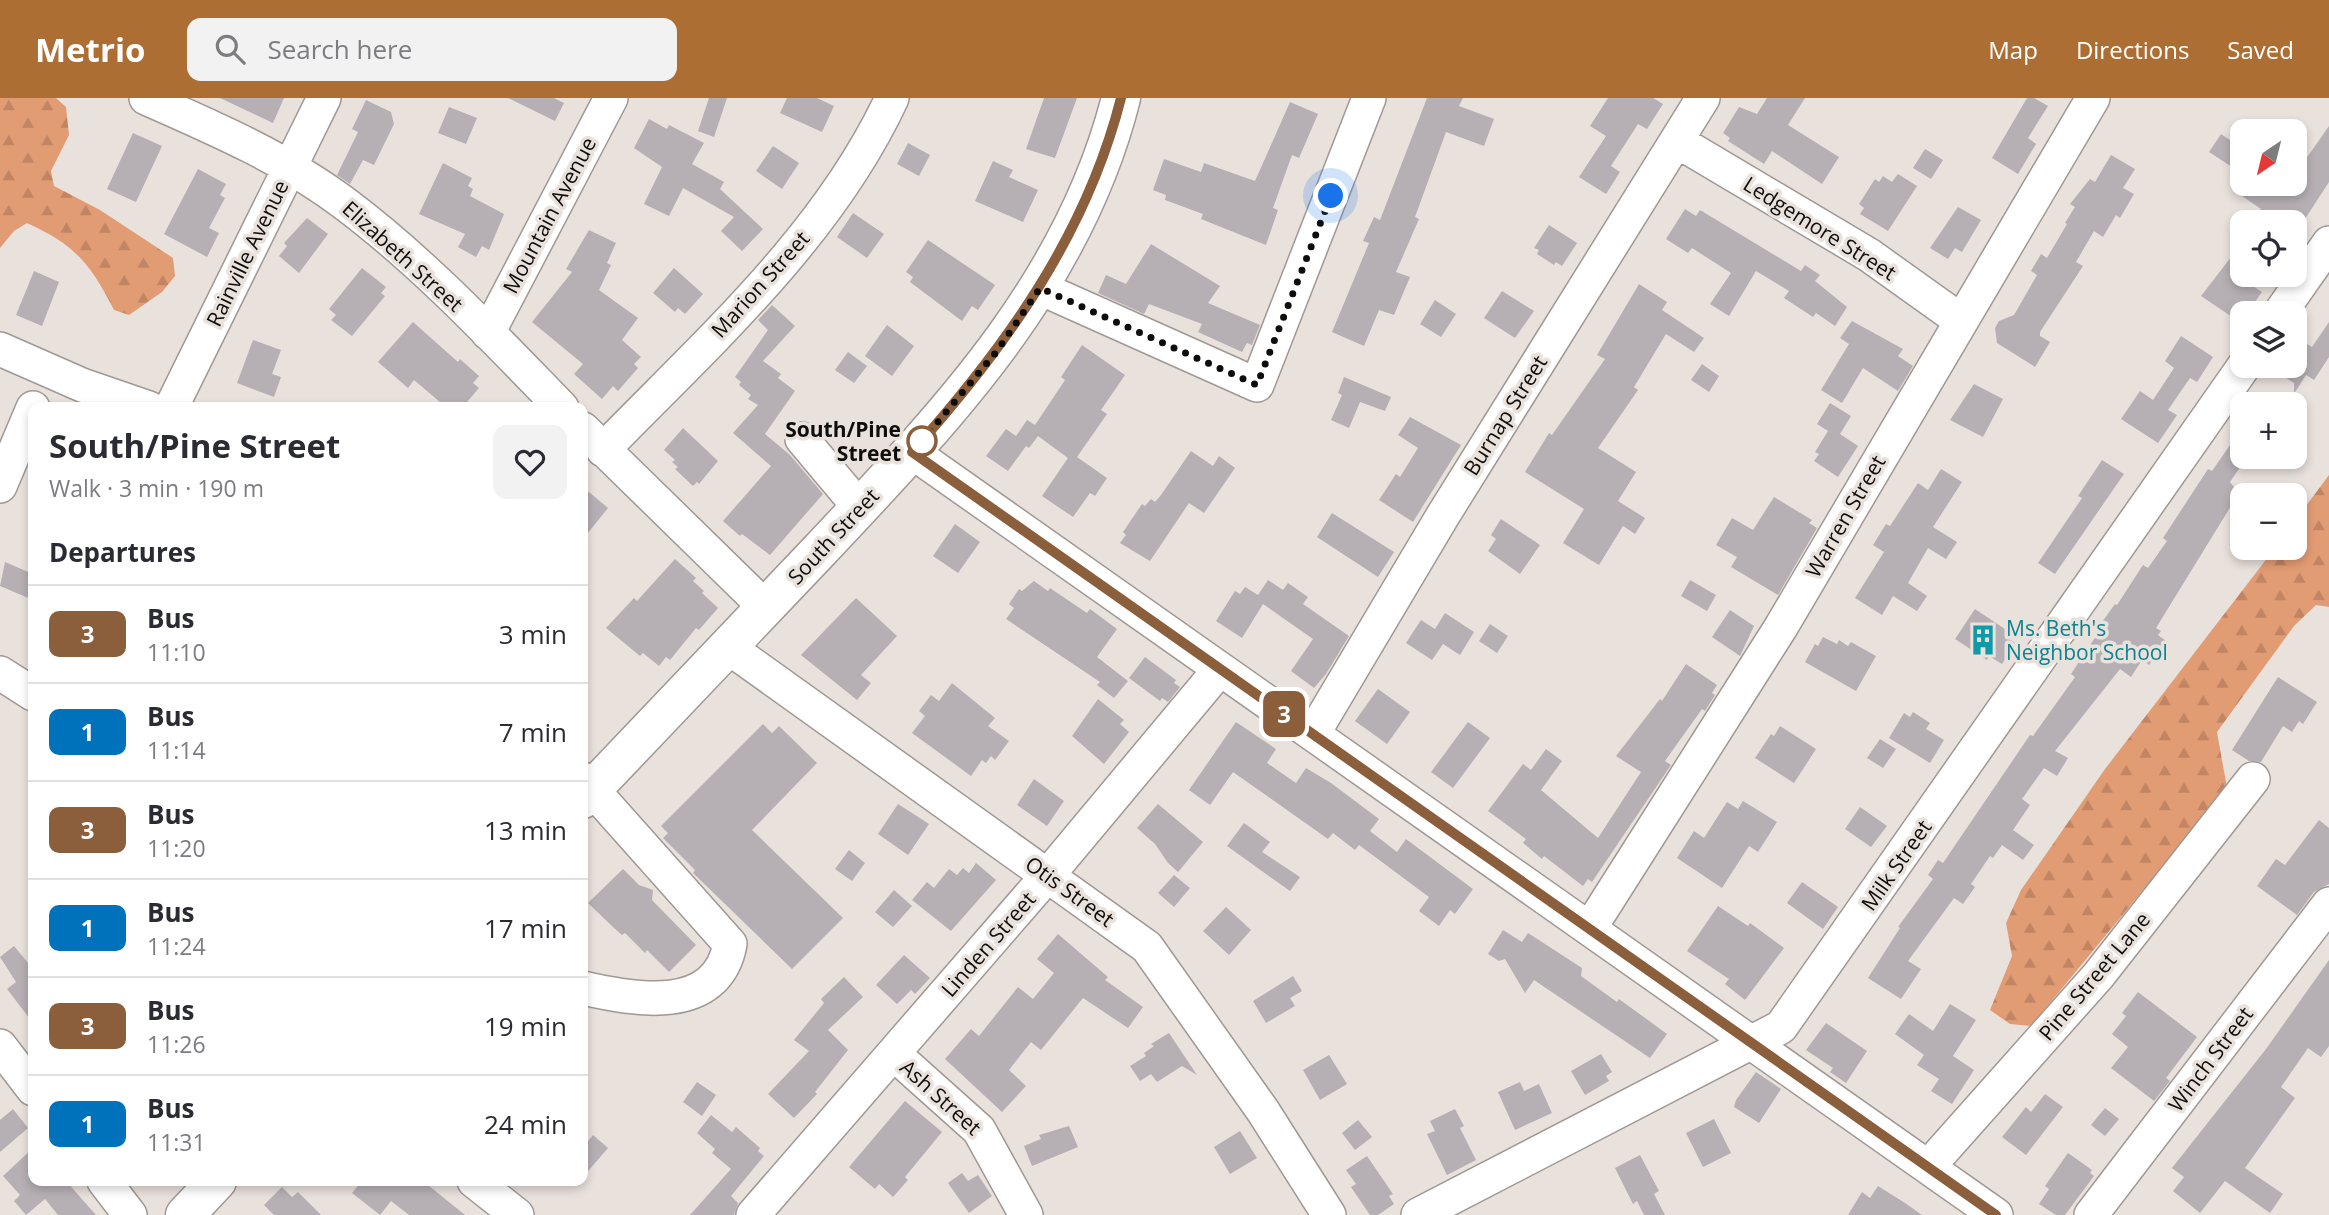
<!DOCTYPE html>
<meta charset="utf-8">
<style>
body{margin:0;font-family:"Open Sans",sans-serif;background:#f2f2f3;color:#2b2b33;height:100vh;display:flex;flex-direction:column;font-size:26px;white-space:nowrap}
*{box-sizing:border-box;margin:0}
p{font-size:23px;color:#7c7c81}
.icon{flex:none;width:38px;height:38px;fill:none;stroke:currentColor;stroke-width:2;stroke-linecap:round;stroke-linejoin:round}
.map{position:relative;flex:1;overflow:hidden}
.drawer{position:absolute;left:28px;top:304px;width:560px;height:784px;display:flex;flex-direction:column;background:#fff;border-radius:14px;box-shadow:0 4px 10px #0003}
.drawer>*{flex:none}
.badge{padding:0 14px;border-radius:10px;font-size:24px;line-height:46px}
.needle{width:46px;rotate:215deg}
.controls{position:absolute;left:2230px;top:21px;display:grid;gap:14px}
.controls a{display:grid;place-items:center;width:77px;height:77px;border-radius:14px;background:#fff;box-shadow:0 4px 10px #0003;font-size:35px}
.you{position:absolute;width:35px;height:35px;margin:-18px;border:5px solid #fff;border-radius:50%;background:#1a73e8;box-shadow:0 0 0 10px #1a73e833}
.map>.badge{position:absolute;translate:-50% -50%;box-shadow:0 0 0 4px #fff}
h2{padding:0 21px;font-size:26px;line-height:63px}
.round{display:grid;place-items:center;flex:none;width:74px;height:74px;border-radius:14px;background:#f2f2f3}
.overview{display:flex;align-items:center;justify-content:space-between;height:119px;padding:0 21px}
h1{font-size:33px;font-weight:700;line-height:52px}
ul{padding:0;list-style:none}
li{display:flex;align-items:center;gap:21px;height:98px;padding:0 21px;border-top:2px solid #e1e1e2}
li div{flex:1}
li b{display:block;font-size:26px}
li em{font-style:normal}
li .badge{min-width:77px;font-weight:700;text-align:center}
header{display:flex;align-items:center;gap:42px;box-sizing:border-box;height:98px;padding:0 35px;background:#ad6e34;color:#fff}
header strong{font-size:33px}
nav{display:flex;gap:38px;margin-inline-start:auto;font-size:24px}
.search{width:490px;height:63px;background:#f2f2f3;display:flex;align-items:center;gap:18px;box-sizing:border-box;padding:0 24px;border-radius:14px;color:#7c7c81;font-size:26px}
.map>svg:first-child{display:block}
.forest{fill:url(#forest-firs)}
.building{fill:#b6b0b5}
.lines{fill:none;stroke-linecap:round;stroke-linejoin:round}
.minor-casing{stroke:#a09894;stroke-width:36}
.major-casing{stroke:#a09894;stroke-width:41}
.minor{stroke:#fff;stroke-width:33}
.major{stroke:#fff;stroke-width:38}
.line-casing{stroke:#fff;stroke-width:16}
.line{stroke:#8b5e3c;stroke-width:10}
.walk{stroke:#0f0d0b;stroke-width:7;stroke-dasharray:0 12.6}
.stop-dot{fill:#fff;stroke:#8b5e3c;stroke-width:3.5}
.labels{text-anchor:middle;dominant-baseline:central;stroke-width:7;stroke-linejoin:round;paint-order:stroke}
.street-label{font-size:21px;fill:#0f0d0b;stroke:#e9e1dc}
.stop-label{font-size:21px;font-weight:bold;fill:#0f0d0b;stroke:#e9e1dc;text-anchor:end}
.culture-label{font-size:21px;fill:#0d838f;stroke:#e9e1dc;text-anchor:start}
</style>
<header>
<strong>Metrio</strong>
<div class="search"><svg class="icon" aria-label="search" viewBox="0 0 24 24"><circle cx="10" cy="10" r="6"/><path d="M15 15l6 6"/></svg>Search here</div>
<nav><a>Map</a><a>Directions</a><a>Saved</a></nav>
</header>
<div class="map">
<svg width="2329" height="1117" viewBox="0 0 2329 1117">
<defs>
<pattern id="forest-firs" width="22" height="20" patternUnits="userSpaceOnUse" patternTransform="scale(1.75)"><rect width="22" height="20" fill="#e29c74"/><path d="M5 1l3.5 6h-7zM16 11l3.5 6h-7z" fill="#c18563"/></pattern>
</defs>
<rect width="100%" height="100%" fill="#e9e1dc"/>
<path class="forest" d="M0 0H56L66 9 69 37 51 73 54 88 100 112 173 160 175 178 162 194 129 217 114 212C90 165 75 147 27 125L14 133 0 150Z
M2329 377V509L2316 507 2294 528 2217 634 2227 690 2031 928 2010 926 1990 912 2012 858 2006 825 2021 792 2105 671 2275 450H2294V424Z"/>
<path class="building" d="M220 0H284L273 25Z
M508 0H554L564 5 555 23Z
M709 0H727L714 39 698 33Z
M787 0H817L834 8 822 34 780 15Z
M1044 0H1077L1055 60 1026 51Z
M1427 0H1463L1459 8 1494 21 1484 48 1446 34 1415 119 1419 121 1396 174 1410 179 1394 217 1379 212 1364 248 1332 234 1369 145 1363 143 1374 119 1380 122Z
M1608 0H1653L1663 6 1647 31 1638 26 1611 68 1620 74 1606 96 1579 79 1606 38 1590 28Z
M1767 0H1805L1788 27 1839 59 1822 86 1772 53 1764 66 1728 43 1730 40 1723 35 1739 9 1757 16Z
M2027 0H2034L2048 8 2028 40 2036 46 2018 76 1992 60Z
M366 2 391 14 394 26 374 67 363 62 350 86 337 77 358 34 352 31Z
M1290 4 1318 16 1299 60 1292 57 1273 110 1278 112 1266 147 1201 121 1203 116 1165 102 1166 97 1153 92 1164 61 1201 74 1204 65 1255 83Z
M449 9 477 20 466 46 438 35Z
M649 21 667 31 669 27 704 45 692 66 724 84 720 91 763 131 742 153 721 133 734 119 683 90 669 118 644 106 662 69 634 50Z
M2329 28V84L2303 124H2252L2261 111 2242 98 2250 86H2294V78Z
M133 35 162 48 136 104 107 91Z
M2221 36 2242 50 2232 69 2209 54Z
M908 45 930 57 919 78 897 66Z
M773 48 799 65 782 91 756 73Z
M1925 51 1943 62 1931 81 1913 70Z
M2111 57 2135 71 2123 90 2134 96 2120 120 2116 117 2103 139 2094 133 2076 164 2083 168 2040 234V238L2050 244 2035 269 1997 245 1995 230 1999 223 2014 217 2037 177 2031 173 2041 156 2047 160 2067 126 2065 125 2075 109 2070 106 2090 81 2095 84Z
M993 63 1013 72 1009 79 1038 92 1023 124 975 103Z
M443 65 472 80 468 88 473 91 470 98 504 116 489 152 482 148 476 159 458 149 465 136 419 116Z
M198 71 226 86 220 97 225 100 209 130 219 135 207 159 164 136Z
M1898 76 1917 88 1888 133 1860 116 1864 110 1859 106 1875 81 1879 84 1883 78 1892 84Z
M1958 109 1981 122 1962 154 1955 150 1948 161 1930 150Z
M1685 111 1696 118 1700 112 1801 173 1805 167 1820 177 1815 183 1847 209 1835 228 1816 215 1813 219 1784 200 1789 193 1756 173 1729 218 1710 206 1731 175 1692 150 1688 155 1666 141Z
M853 115 884 136 867 160 837 139Z
M307 120 328 136 299 175 279 158 287 148 284 145Z
M1549 127 1577 145 1562 168 1556 164 1554 167 1537 156 1539 152 1534 150Z
M589 132 616 145 607 165 611 167 599 192 638 220 622 242 641 259 634 266 638 270 618 293 613 288 602 301 574 276 583 266 532 224 572 174 566 171Z
M928 142 995 187 978 212 972 208 962 223 910 184 913 179 906 174Z
M2242 145V181L2262 194 2247 215H2242L2241 225 2201 198Z
M1151 146 1220 188 1208 205 1260 227 1252 247 1247 245 1242 254 1198 234 1202 226 1149 206 1144 216 1098 195 1106 177 1126 186Z
M362 170 386 189 381 195 385 198 352 238 331 222 336 217 329 211Z
M674 170 703 196 685 216 678 210 675 214 653 195Z
M34 173 59 184 42 228 16 217Z
M1639 186 1667 204 1662 212 1704 240 1694 254 1666 236 1634 289 1638 292 1598 350 1636 374 1618 403 1645 420 1635 436 1623 428 1599 467 1563 445 1584 411 1525 374 1549 335 1552 337 1605 261 1597 257Z
M1502 193 1534 213 1515 240 1484 220Z
M1435 202 1456 216 1441 239 1420 226Z
M772 207 795 228 763 263 781 276 778 280 795 293 765 336 790 357 823 396 770 457 742 436 740 438 723 423 771 368 733 335 758 307 748 301 751 297 739 287 741 284 735 279 768 232 758 222Z
M1852 223 1903 251 1898 258 1913 268 1898 293 1863 270 1842 305 1821 292 1849 246 1840 240Z
M413 224 458 264 460 261 479 278 473 285 479 290 462 310H447L414 282 408 290 378 264Z
M2329 224V259L2314 282 2306 277 2294 296V285L2268 268H2294V238L2312 249Z
M887 227 914 248 892 278 865 258Z
M2181 238 2213 259 2197 284 2190 280 2168 312 2177 317 2158 345 2121 321 2140 293 2153 302 2174 270 2165 263Z
M253 242 281 252 272 276 281 279 274 299 237 285Z
M1082 247 1125 277 1101 312 1107 316 1077 359 1107 380 1095 398 1090 395 1073 419 1042 398 1068 360 1038 338 1029 350 1026 348 1008 373 986 358 1006 331 1016 338 1027 322 1035 327 1065 282 1061 279Z
M848 254 867 268 854 285 835 272Z
M1702 266 1719 278 1709 294 1691 282Z
M1344 279 1391 299 1385 313 1360 304 1349 330 1331 322 1342 297 1338 295Z
M1974 286 2003 301 1983 339 1950 322Z
M1830 305 1851 318 1840 336 1858 348 1838 379 1814 363 1819 356 1815 354 1828 333 1817 326Z
M1410 319 1461 347 1413 424 1379 402 1396 376 1400 379 1418 350 1398 337Z
M683 330 718 363 699 386 697 384 693 388 675 371 678 369 672 364 675 362 664 352Z
M2230 347 2242 355V359H2247L2230 384 2239 395 2156 530 2161 533 2158 537 2166 543 2149 567 2142 562 2131 579 2120 571 2055 653 2068 660 2057 678 2044 670 2022 701 2030 707 2013 732 2034 747 2023 762 2002 747 1993 760 1990 758 1971 786 1975 789 1963 806 1954 800 1908 863 1921 871 1901 901 1868 880 1900 830 1898 829 1933 781 1928 777 1938 762 1943 765 2030 637 2033 638 2075 579 2071 576 2100 532 2097 531 2115 506 2117 507 2143 467 2148 470 2167 443 2163 440 2208 371 2212 373Z
M1191 353 1213 368 1219 358 1235 370 1204 415 1189 405 1150 463 1120 445 1126 437 1123 434 1142 406 1145 408 1151 401 1155 404 1161 397Z
M2102 362 2124 376 2055 476 2038 465 2082 400 2078 398Z
M1941 371 1962 384 1933 429 1957 444 1946 461 1928 450 1908 485 1927 498 1917 513 1893 498 1882 517 1855 500 1884 454 1873 447 1886 426 1890 428 1918 385 1928 392Z
M583 389 608 410 583 441Z
M1774 399 1812 422 1809 425 1817 430 1778 497 1731 469 1737 459 1716 447 1732 420 1753 432Z
M1332 415 1394 454 1378 479 1317 439Z
M1501 421 1540 447 1520 476 1488 453 1496 441 1491 437Z
M955 426 980 444 958 475 933 458Z
M675 461 696 480 693 483 704 493 702 495 718 510 699 532 696 530 670 562 666 559 659 568 643 555 640 558 606 530 634 500 637 503Z
M5 464 33 476V502L0 488Z
M1268 482 1283 492 1288 485 1308 499 1303 506 1349 538 1326 576 1314 590 1291 573 1313 541 1263 506 1242 540 1216 523 1235 493 1240 496 1245 489 1258 497Z
M1690 482 1716 497 1707 513 1681 498Z
M1034 483 1048 493 1050 490 1087 515 1090 511 1117 531 1097 559 1128 583 1114 600 1097 587 1100 584 1006 521 1014 510 1009 506 1019 491 1022 493Z
M856 500 897 538 861 577 871 585 857 602 801 557Z
M1975 511 2008 533 2005 538 2015 545 2002 566 1989 558 1987 562 1955 541Z
M1730 512 1754 528 1740 558 1712 539Z
M1445 515 1474 534 1460 557 1443 546 1432 562 1406 545 1421 522 1435 531Z
M1490 526 1508 538 1497 555 1479 543Z
M1823 539 1837 546 1839 542 1848 548 1851 544 1876 558 1856 593 1805 564 1815 546 1818 548Z
M1145 559 1176 582 1174 585 1180 589 1168 604 1162 600 1160 603 1129 580Z
M1686 566 1717 587 1712 595 1715 597 1705 613 1702 611 1665 663 1671 667 1592 784 1588 781 1583 788 1544 758 1542 761 1523 745 1526 741 1488 713 1523 666 1531 672 1546 651 1562 663 1541 692 1598 740 1641 674 1616 658 1660 601 1662 603Z
M2278 579 2317 604 2303 626 2299 623 2292 634 2283 628 2261 664 2249 663 2232 652Z
M952 585 995 620 988 628 1009 643 995 662 991 658 986 665 982 662 971 678 912 635 925 618 919 613 931 597 939 603Z
M1378 591 1410 614 1387 646 1355 623Z
M1098 601 1124 622 1120 626 1129 634 1104 666 1072 638Z
M1913 614 1930 625 1926 631 1944 642 1930 665 1889 640 1904 615 1910 619Z
M1236 624 1276 651 1267 665 1296 685 1306 670 1331 685 1379 721 1370 733 1397 754 1406 741 1473 791 1455 816 1450 812 1439 828 1419 813 1429 799 1359 747 1355 752 1333 735 1328 741 1233 674 1210 707 1189 692Z
M1468 624 1490 640 1453 690 1431 674Z
M763 626 772 635 779 628 817 665 752 732 843 820 792 871 693 775 695 772 663 740 668 735 661 728Z
M1780 628 1816 651 1794 685 1755 660 1771 636 1774 638Z
M1880 641 1896 651 1883 670 1867 660Z
M1034 681 1064 703 1047 728 1017 707Z
M1743 703 1777 724 1758 754 1749 748 1722 790 1677 760 1694 733 1704 740 1727 704 1738 711Z
M898 706 929 726 908 757 878 736Z
M1158 706 1203 744 1178 774 1168 765 1155 746 1137 730Z
M1860 709 1887 728 1871 749 1845 731Z
M2319 722 2329 730V786L2314 794 2297 817 2257 788 2276 761 2285 767Z
M1244 725 1270 744 1262 754 1300 779 1290 793 1227 748Z
M849 752 865 765 852 783 835 771Z
M976 765 996 782 951 833 912 802 927 784 934 790 949 771 957 777 963 770 969 775Z
M623 771 639 787 653 792 652 802 696 847 669 874 647 852 645 855 625 835 622 837 614 830 588 805Z
M1174 777 1190 790 1174 809 1158 795Z
M1802 784 1838 809 1823 831 1787 805Z
M894 792 912 808 893 829 875 814Z
M1718 808 1748 828 1750 825 1784 850 1745 902 1725 886 1729 881 1687 853Z
M1226 809 1251 832 1229 857 1203 833Z
M1503 832 1522 844 1528 835 1582 870 1581 878 1617 904 1619 901 1667 936 1650 960 1534 882 1525 895 1505 861 1499 863 1488 856Z
M1058 836 1108 879 1105 882 1143 909 1128 930 1083 900 1041 952 1031 944 1009 972 1026 988 1002 1014 945 961 971 931 979 938 1018 889 1033 901 1054 875 1037 861Z
M14 848 33 871V925L7 891 16 884 0 859Z
M904 857 930 880 915 896 911 892 897 906 876 887Z
M2329 862V948L2321 959 2308 950 2281 989 2295 1000 2245 1070 2283 1096 2270 1115 2225 1083 2200 1115 2173 1093 2184 1079 2172 1070 2266 951Z
M1293 878 1302 893 1290 900 1295 908 1266 925 1253 903Z
M844 879 863 899 828 932 848 952 815 994 817 996 794 1020 768 996 809 953 794 942 824 905 821 901Z
M2138 894 2197 939 2166 980 2170 983 2154 1003 2111 970 2128 949 2112 936 2126 918 2122 915Z
M1950 906 1976 922 1953 958 1974 972 1952 1006 1931 993 1939 981 1917 967 1924 957 1895 936 1909 916 1933 933Z
M1826 925 1867 953 1846 985 1830 974 1833 970 1806 952Z
M1169 935 1197 977 1182 968 1157 984 1151 976 1140 983 1130 968 1146 958 1144 955 1154 948 1151 946Z
M1601 956 1612 974 1606 978 1609 983 1585 997 1571 973Z
M1329 957 1347 986 1320 1002 1303 972Z
M1756 974 1781 991 1759 1025 1734 1009 1736 1002Z
M697 984 716 997 702 1018 683 1004Z
M1520 984 1524 993 1539 986 1552 1015 1515 1032 1498 994Z
M2045 996 2063 1009 2026 1057 2002 1039 2026 1009 2031 1014Z
M905 1003 942 1034 905 1079 908 1082 893 1099 879 1086 875 1091 849 1069Z
M2105 1010 2119 1021 2105 1038 2091 1027Z
M13 1011 28 1030 0 1054V1022Z
M1455 1011 1464 1028 1460 1030 1476 1062 1447 1077 1427 1036 1435 1033 1430 1023Z
M711 1017 732 1034 736 1029 760 1050 758 1053 764 1058 731 1098 738 1105 734 1117H690L731 1071 712 1055 715 1051 697 1035Z
M1714 1021 1731 1055 1703 1069 1686 1035Z
M1358 1022 1372 1039 1355 1052 1342 1035Z
M1069 1028 1078 1049 1032 1068 1024 1048 1041 1041 1039 1037Z
M1240 1033 1257 1060 1230 1076 1214 1049Z
M593 1037 608 1050 583 1079V1049Z
M33 1050V1083H66L96 1117H58L45 1101 26 1117 14 1103 20 1097 3 1078Z
M2068 1055 2092 1072 2090 1075 2094 1078 2065 1117H2056L2039 1106 2049 1091 2045 1088Z
M1640 1057 1659 1093 1654 1096 1665 1117H1644L1637 1103 1633 1106 1615 1070Z
M1367 1058 1393 1096 1389 1098 1394 1106 1378 1117H1370L1351 1089 1356 1086 1346 1072Z
M962 1075 968 1083 978 1077 992 1098 969 1115 948 1085Z
M362 1083H423L465 1117H409L391 1103 380 1117 352 1095Z
M1878 1088 1905 1105 1922 1117H1848L1862 1094 1870 1100Z
M282 1089 292 1099 298 1094 321 1117H274L264 1107Z"/>
<g class="lines">
<g class="minor-casing">
<path id="minor" d="M146 0C214 30 284 60 344 105 423 164 493 239 562 310
M1677 43 1869 157 1960 222
M1040 190 1257 287 1369 0
M2280 215 2329 145
M488 235 611 0
M0 251 82 287 149 310
M171 310 324 0
M583 331 766 510
M802 341 860 410
M603 352C708 244 828 138 892 0
M912 354 1996 1117
M0 388 33 310
M728 549 1147 849 1263 1013 1329 1117
M0 575 33 596
M1313 636 1442 419 1703 0
M583 681 730 846C717 917 635 902 583 890
M1590 830 1781 529 2093 0
M0 948 33 991
M894 956 979 1032 1026 1117
M1928 1069 2098 878 2253 681
M104 1083 130 1117
M474 1083 517 1117
M753 1117 1048 777 1220 571
M1418 1117 1781 929 2244 268
M2091 1117 2329 806"/>
</g>
<g class="major-casing">
<path id="major" d="M583 701C662 619 741 536 820 452 947 317 1074 186 1121 0
M185 1117 217 1083"/>
</g>
<use href="#minor" class="minor"/>
<use href="#major" class="major"/>
</g>
<g class="lines">
<g class="line-casing">
<path id="line" d="M1121 0C1086 138 1005 250 912 354L1996 1117"/>
</g>
<use href="#line" class="line"/>
<path class="walk" d="M922 343 997 253 1040 190 1257 287 1331 98"/>
</g>
<defs>
<g id="building-bare" transform="scale(2.415)"><path d="M-4-6H4V6H1V3H-1V6H-4ZM-2.5-4.3h1.7v1.8h-1.7ZM.8-4.3h1.7v1.8H.8ZM-2.5-1h1.7V.8h-1.7ZM.8-1h1.7V.8H.8Z" fill="#0f9aa8" stroke="#e9e1dc" stroke-width="2.5" paint-order="stroke"/></g>
</defs>
<g fill-rule="evenodd">
<use href="#building-bare" x="1983" y="542"/>
</g>
<circle class="stop-dot" cx="922" cy="343" r="14"/>
<g class="labels">
<g class="street-label">
<text transform="translate(549 117) rotate(-62)">Mountain Avenue</text>
<text transform="translate(1820 130) rotate(32)">Ledgemore Street</text>
<text transform="translate(247 155) rotate(-64)">Rainville Avenue</text>
<text transform="translate(403 158) rotate(42)">Elizabeth Street</text>
<text transform="translate(760 186) rotate(-48)">Marion Street</text>
<text transform="translate(1505 317) rotate(-58)">Burnap Street</text>
<text transform="translate(1845 418) rotate(-60)">Warren Street</text>
<text transform="translate(833 438) rotate(-47)">South Street</text>
<text transform="translate(1896 767) rotate(-55)">Milk Street</text>
<text transform="translate(1070 793) rotate(36)">Otis Street</text>
<text transform="translate(988 846) rotate(-49)">Linden Street</text>
<text transform="translate(2094 878) rotate(-50)">Pine Street Lane</text>
<text transform="translate(2210 961) rotate(-53)">Winch Street</text>
<text transform="translate(941 999) rotate(42)">Ash Street</text>
</g>
<g class="stop-label">
<text x="901" y="331">South/Pine<tspan x="901" dy="24">Street</tspan></text>
</g>
<g class="culture-label">
<text x="2006" y="530">Ms. Beth's<tspan x="2006" dy="24">Neighbor School</tspan></text>
</g>
</g>
</svg>
<div class="controls">
<a><svg class="needle" viewBox="-14 -14 28 28"><path d="M0-13l5 13h-10z" fill="#e53935"/><path d="M0 13l5-13h-10z" fill="#7c7c81"/></svg></a>
<a><svg class="icon" aria-label="locate" viewBox="0 0 24 24"><circle cx="12" cy="12" r="6"/><path d="M12 2v4M12 18v4M2 12h4M18 12h4"/></svg></a>
<a><svg class="icon" aria-label="layers" viewBox="0 0 24 24"><path d="M12 4l9 5-9 5-9-5zM3 14l9 5 9-5"/></svg></a>
<a>+</a>
<a>−</a>
</div>
<div class="you" style="left:1331px;top:98px"></div>
<b class="badge" style="left:1284px;top:616px;background:#8b5e3c;color:#fff">3</b>
<section class="drawer">
<div class="overview"><div><h1>South/Pine Street</h1><p>Walk · 3 min · 190 m</p></div><a class="round"><svg class="icon" aria-label="heart" viewBox="0 0 24 24"><path d="M12 20l-8-8c-3-5 5-10 8-4 3-6 11-1 8 4z"/></svg></a></div>
<h2>Departures</h2>
<ul>
<li><span class="badge" style="background:#8b5e3c;color:#fff">3</span><div><b>Bus</b><p>11:10</p></div><em>3 min</em></li>
<li><span class="badge" style="background:#0072bc;color:#fff">1</span><div><b>Bus</b><p>11:14</p></div><em>7 min</em></li>
<li><span class="badge" style="background:#8b5e3c;color:#fff">3</span><div><b>Bus</b><p>11:20</p></div><em>13 min</em></li>
<li><span class="badge" style="background:#0072bc;color:#fff">1</span><div><b>Bus</b><p>11:24</p></div><em>17 min</em></li>
<li><span class="badge" style="background:#8b5e3c;color:#fff">3</span><div><b>Bus</b><p>11:26</p></div><em>19 min</em></li>
<li><span class="badge" style="background:#0072bc;color:#fff">1</span><div><b>Bus</b><p>11:31</p></div><em>24 min</em></li>
</ul>
</section>
</div>
